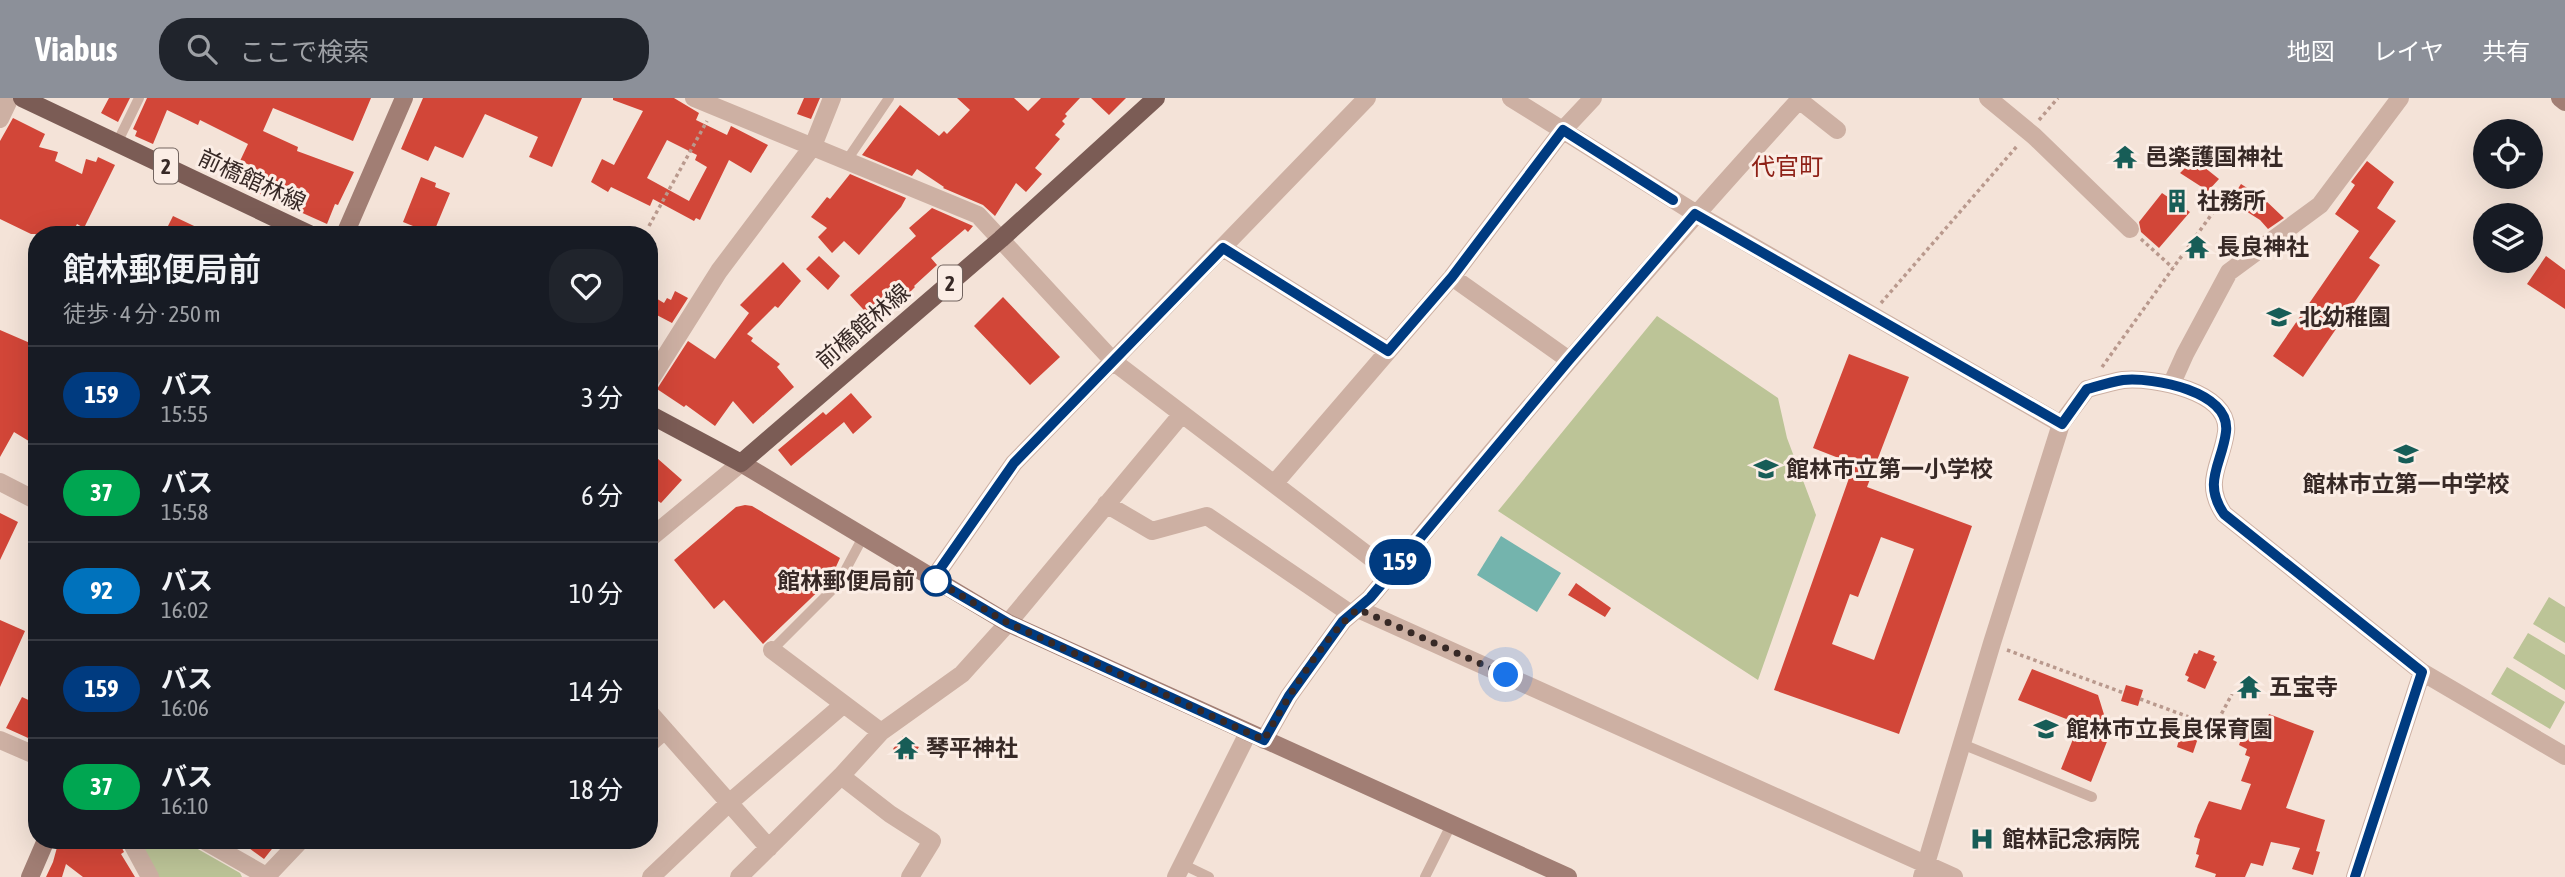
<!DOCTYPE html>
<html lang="ja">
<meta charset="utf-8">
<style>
body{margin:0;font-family:"Asap Condensed","Noto Sans JP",sans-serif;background:#20242c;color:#f1f3f6;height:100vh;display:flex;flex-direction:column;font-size:26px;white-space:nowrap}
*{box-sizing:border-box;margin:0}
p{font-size:23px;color:#9ea1a6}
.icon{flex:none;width:38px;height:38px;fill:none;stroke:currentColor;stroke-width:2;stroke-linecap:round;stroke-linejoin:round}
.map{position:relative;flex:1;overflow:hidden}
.panel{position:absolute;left:28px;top:128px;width:630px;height:623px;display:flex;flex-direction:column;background:#171b24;border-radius:28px;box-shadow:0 7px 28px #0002}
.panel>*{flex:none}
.badge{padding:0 14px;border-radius:23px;font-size:24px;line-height:46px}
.fabs{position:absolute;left:2473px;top:21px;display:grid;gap:14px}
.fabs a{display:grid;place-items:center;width:70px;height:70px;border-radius:50%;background:#171b24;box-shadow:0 7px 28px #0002;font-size:35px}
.you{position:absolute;width:35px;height:35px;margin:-18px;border:5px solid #fff;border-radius:50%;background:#1a73e8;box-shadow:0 0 0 10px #1a73e833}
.map>.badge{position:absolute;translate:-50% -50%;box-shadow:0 0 0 4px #fff}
.round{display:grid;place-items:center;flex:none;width:74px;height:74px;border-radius:28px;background:#20242c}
.head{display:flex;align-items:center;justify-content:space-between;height:119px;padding:0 35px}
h1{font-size:33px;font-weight:600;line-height:52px}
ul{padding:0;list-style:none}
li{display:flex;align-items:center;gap:21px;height:98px;padding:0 35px;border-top:2px solid #363941}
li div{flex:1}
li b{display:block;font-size:26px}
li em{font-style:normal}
li .badge{min-width:77px;font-weight:700;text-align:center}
header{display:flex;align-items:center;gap:42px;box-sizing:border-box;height:98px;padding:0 35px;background:#8c9099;color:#fff}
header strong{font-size:33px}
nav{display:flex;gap:38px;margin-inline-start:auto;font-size:24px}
.search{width:490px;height:63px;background:#20242c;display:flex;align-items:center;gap:18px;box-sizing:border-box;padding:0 24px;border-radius:28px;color:#9ea1a6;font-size:26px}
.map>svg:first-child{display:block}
.green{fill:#bcc497}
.water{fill:#74b4ad}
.building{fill:#d24638;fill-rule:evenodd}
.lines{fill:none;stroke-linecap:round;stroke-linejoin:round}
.path{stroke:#b9998d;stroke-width:3.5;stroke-dasharray:3.5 3.5;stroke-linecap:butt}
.lane{stroke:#cdb0a3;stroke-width:10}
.street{stroke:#cdb0a3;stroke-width:18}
.secondary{stroke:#a17e74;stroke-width:18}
.primary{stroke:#7b5c55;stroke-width:18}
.line-casing{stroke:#fff;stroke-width:16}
.line{stroke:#003b80;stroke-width:10}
.walk{stroke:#372926;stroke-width:7;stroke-dasharray:0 12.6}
.stop-dot{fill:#fff;stroke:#003b80;stroke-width:3.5}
.labels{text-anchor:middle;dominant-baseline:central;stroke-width:6;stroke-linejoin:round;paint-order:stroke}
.shield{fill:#fbede5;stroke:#72645f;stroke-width:2}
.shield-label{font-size:21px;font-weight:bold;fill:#372926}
.poi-label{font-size:23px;font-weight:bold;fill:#372926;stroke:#fbede5;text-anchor:start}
.street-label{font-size:23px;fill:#372926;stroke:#fbede5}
.stop-label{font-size:23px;font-weight:bold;fill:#372926;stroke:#fbede5;text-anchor:end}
.neighbourhood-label{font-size:24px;fill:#8e2117;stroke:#fbede5}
</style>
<header>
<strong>Viabus</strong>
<div class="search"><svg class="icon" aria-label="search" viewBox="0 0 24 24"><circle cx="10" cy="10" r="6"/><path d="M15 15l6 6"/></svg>ここで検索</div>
<nav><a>地図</a><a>レイヤ</a><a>共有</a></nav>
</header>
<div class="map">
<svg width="2565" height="779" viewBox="0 0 2565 779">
<rect width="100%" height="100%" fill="#f4e3d8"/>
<path class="green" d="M1657 218 1778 300 1787 340 1816 417 1758 582 1498 413Z
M2549 499 2565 509V545L2533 526Z
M2528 535 2565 557V592L2513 560Z
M2507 569 2565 604 2550 631 2491 596Z
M139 742H182L240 775 242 779H157Z"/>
<path class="water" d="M1501 438 1561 475 1537 514 1477 477Z"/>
<path class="building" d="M109 0H130L118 24 101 15Z
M147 0H371L353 43 273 10 263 33 298 49 297 53 354 74 338 107 335 106 327 126 240 87 250 67 240 63 248 46 200 22 198 27 167 12 153 46 135 38 137 33 133 31Z
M423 0H582L552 69 529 59 538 39 485 16 463 60 435 48 428 63 401 51Z
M613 0H674L699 15 696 22 727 37 731 28 768 47 751 75 729 62 700 122 696 120 694 123 653 101 650 108 611 89 608 94 591 84 602 61 614 67 643 13 613 2ZM667 42 697 57 695 62 707 69 689 103 647 80Z
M804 0H820L811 21 797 16Z
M957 0H1014L1028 13 1041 0H1080L1065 16 1067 18 1062 23 1065 26 1055 37 1060 41 1035 70 1042 76 1026 94 1016 85 995 118 983 107 943 90 944 89 917 71 912 78 862 57 900 7 939 38 944 33 947 36 970 12Z
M1091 0H1126L1109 17Z
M13 20 45 36 39 49 58 54 55 63 82 76 86 61 96 64 98 59 115 67 84 130 77 126 72 136H31L0 121V43Z
M2194 61 2219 81 2208 93 2180 75Z
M2367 63 2394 84 2377 110 2396 123 2369 160 2380 167 2303 279 2273 258 2359 133 2335 116 2355 87 2351 84Z
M850 76 906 100 901 109 859 157 844 143 832 155 818 139 827 130 811 119 827 99 830 101Z
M421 79 436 85 435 89 450 95 433 136 403 124Z
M2241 86 2264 101 2284 120 2268 131 2260 122 2230 103Z
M2162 95 2190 114 2159 150 2141 134 2139 124Z
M932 110 973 128 968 134 965 131 931 160 937 167 914 188 915 189 903 201 901 198 874 223 850 197 916 138 909 130Z
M173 118 211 136H164Z
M819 158 840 178 828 192 806 171Z
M2546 158 2565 172V211L2527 186Z
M783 164 801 183 778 210 775 208 747 236 753 240 751 243 780 266 777 269 794 289 753 326 733 303 715 328 686 307 684 309 657 291 688 243 715 261 749 215 740 207Z
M675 193 688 200 672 225 649 213V196L664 205 667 200 671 202Z
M1003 199 1060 259 1030 287 974 228Z
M0 232 37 248V348L14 334 0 359Z
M1849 256 1909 279 1867 389 1972 428 1899 636 1774 592 1854 366 1813 350ZM1881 439 1914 451 1874 562 1832 546 1850 496 1858 499Z
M851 295 872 319 853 336 844 324 791 368 778 352 823 314 826 317Z
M649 353 682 382 661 405 658 403 649 411Z
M745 407 752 408 840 460 830 482 763 546 724 502 714 511 674 462 736 409Z
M0 415 18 424 0 462Z
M1576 485 1611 510 1605 519 1568 497Z
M0 522 25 533 0 589Z
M2199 552 2215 558 2213 562 2217 564 2205 591 2187 583 2189 579 2185 577 2194 555 2197 556Z
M2032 571 2098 597 2110 636 2091 684 2061 671 2079 626 2018 602Z
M2126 587 2143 592 2138 608 2121 603Z
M22 599 37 606V644L6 630Z
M2269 616 2314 633 2286 710 2325 722 2316 753 2320 754 2313 777 2292 771 2300 750 2271 744 2263 768 2251 765 2245 779H2215L2216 776 2195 769 2199 757 2196 756 2200 741 2194 739 2198 727 2209 703 2241 712 2251 686 2241 683 2250 659 2245 657 2247 651 2239 647 2244 632 2262 635Z
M2181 634 2198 640 2193 655 2177 649Z
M903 638 919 649 910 661 907 659 905 661 893 651Z
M59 742H118L124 754 121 756 135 779H83L66 766 62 779H46L53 764Z
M238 742H279L264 761Z"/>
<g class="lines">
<path class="path" d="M2039 22 2058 0
M649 128 707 23
M2141 141 2173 170
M1881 205 2018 47
M2102 269 2219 106
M2007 552 2124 595
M2140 601 2238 637
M2215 628 2232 596"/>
<path class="lane" d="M117 45 139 0
M847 62 889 0
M772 552 838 486 863 439
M1962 646 2092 699
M1182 766 1209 779
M1425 779 1451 727"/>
<path class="street" d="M694 0 978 117 1114 264 1391 475
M1511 0 1695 115 2061 326
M1988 0 2034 38 2130 131
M1799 2 1837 32
M0 21 10 0
M1223 150 1388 253
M1452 179 1569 262
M649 284 719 173 813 48 832 0
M2172 285 2185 256 2229 174 2320 107 2400 0
M0 384 37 403
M1274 386 1452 179 1563 32 1593 0
M1106 406 1152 433 1207 418 1351 516
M649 441 741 365
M933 481 1014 365 1367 0
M1358 511 1954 779
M772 552 881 634
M649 614 769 750
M0 642 37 658
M1264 642 1289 598 1343 523 1370 500C1510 330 1652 163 1801 0
M649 646 665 632
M841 678 890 716 932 743 910 779
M130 742 150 779
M203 742 268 779
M266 779 301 742
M651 779 729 705 844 606
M739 779 841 678 881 634 962 576 1008 525 1182 316
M1176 779 1248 635
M1922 779 1992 545 2061 326 2087 291C2098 288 2111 284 2123 282 2153 279 2231 293 2226 334 2222 365 2202 384 2224 416L2422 574 2565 658
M2355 779 2422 574"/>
<path class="secondary" d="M2560 0 2565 4
M345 136 404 0
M741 365 1008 525 1568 779
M30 779 46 742"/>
<path class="primary" d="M22 0 309 136
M649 316 741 365 1001 141 1156 0"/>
</g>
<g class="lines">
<g class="line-casing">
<path id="line" d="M1673 102 1563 32 1452 179 1388 253 1223 150 1014 365 933 481 1008 525 1264 642 1289 598 1343 523 1370 500 1569 262 1695 116 2062 326 2087 291C2098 288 2111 284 2123 282 2153 279 2231 293 2226 334 2222 366 2202 384 2224 416L2422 574 2355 779"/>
</g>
<use href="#line" class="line"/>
<path class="walk" d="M936 483 933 481 1008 525 1264 642C1286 602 1323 539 1358 511L1506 577"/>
</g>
<defs>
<g id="temple-bare" transform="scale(1.89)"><path d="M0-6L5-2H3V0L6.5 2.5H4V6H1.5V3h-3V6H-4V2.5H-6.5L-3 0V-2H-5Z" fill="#175d57" stroke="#fbede5" stroke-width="2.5" paint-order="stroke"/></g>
<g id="building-bare" transform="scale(1.89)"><path d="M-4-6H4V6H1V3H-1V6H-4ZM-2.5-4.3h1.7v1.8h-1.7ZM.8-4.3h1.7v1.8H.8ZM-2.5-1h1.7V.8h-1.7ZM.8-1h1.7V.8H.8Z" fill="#175d57" stroke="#fbede5" stroke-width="2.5" paint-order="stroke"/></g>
<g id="school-bare" transform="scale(1.89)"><path d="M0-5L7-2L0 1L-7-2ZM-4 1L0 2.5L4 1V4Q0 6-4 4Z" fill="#175d57" stroke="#fbede5" stroke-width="2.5" paint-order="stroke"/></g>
<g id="hospital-bare" transform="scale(1.89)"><path d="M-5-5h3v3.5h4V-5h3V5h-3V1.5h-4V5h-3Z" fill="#175d57" stroke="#fbede5" stroke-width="2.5" paint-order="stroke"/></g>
</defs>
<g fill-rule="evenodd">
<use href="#temple-bare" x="2125" y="59"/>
<use href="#building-bare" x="2177" y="103"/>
<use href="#temple-bare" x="2197" y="149"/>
<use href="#school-bare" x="2279" y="219"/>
<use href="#school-bare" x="2406" y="356"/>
<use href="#school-bare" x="1766" y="371"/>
<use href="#temple-bare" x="2249" y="589"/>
<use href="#school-bare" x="2046" y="631"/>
<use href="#temple-bare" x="906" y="650"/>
<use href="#hospital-bare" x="1982" y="741"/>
</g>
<circle class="stop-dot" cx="936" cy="483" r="14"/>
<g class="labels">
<g class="shield">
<rect x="154" y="50.5" width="24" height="35" rx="5"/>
<rect x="938" y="167.5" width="24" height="35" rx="5"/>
</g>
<g class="shield-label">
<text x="166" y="68">2</text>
<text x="950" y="185">2</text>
</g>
<g class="poi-label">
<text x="2145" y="59">邑楽護国神社</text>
<text x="2197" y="103">社務所</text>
<text x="2217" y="149">長良神社</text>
<text x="2299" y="219">北幼稚園</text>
<text x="1786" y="371">館林市立第一小学校</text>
<text x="2406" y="386" text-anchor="middle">館林市立第一中学校</text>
<text x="2269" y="589">五宝寺</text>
<text x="2066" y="631">館林市立長良保育園</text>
<text x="926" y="650">琴平神社</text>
<text x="2002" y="741">館林記念病院</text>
</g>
<g class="street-label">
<text transform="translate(252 82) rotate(25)">前橋館林線</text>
<text transform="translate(863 228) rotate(-41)">前橋館林線</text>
</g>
<g class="stop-label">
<text x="915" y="483">館林郵便局前</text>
</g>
<g class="neighbourhood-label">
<text x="1787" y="68">代官町</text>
</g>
</g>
</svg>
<div class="fabs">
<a><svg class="icon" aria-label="locate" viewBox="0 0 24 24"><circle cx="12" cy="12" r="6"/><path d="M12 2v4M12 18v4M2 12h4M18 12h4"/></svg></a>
<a><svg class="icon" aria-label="layers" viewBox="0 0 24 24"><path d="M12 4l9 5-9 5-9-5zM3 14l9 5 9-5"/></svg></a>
</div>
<div class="you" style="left:1506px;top:577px"></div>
<b class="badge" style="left:1400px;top:464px;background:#003b80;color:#fff">159</b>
<section class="panel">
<div class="head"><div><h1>館林郵便局前</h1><p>徒歩 · 4 分 · 250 m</p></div><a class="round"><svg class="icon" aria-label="heart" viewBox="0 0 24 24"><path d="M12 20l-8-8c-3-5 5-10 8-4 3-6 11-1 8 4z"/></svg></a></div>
<ul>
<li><span class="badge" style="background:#003b80;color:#fff">159</span><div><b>バス</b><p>15:55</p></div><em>3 分</em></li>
<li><span class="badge" style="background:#00a651;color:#fff">37</span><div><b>バス</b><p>15:58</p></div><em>6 分</em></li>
<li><span class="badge" style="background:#0072bc;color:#fff">92</span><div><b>バス</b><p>16:02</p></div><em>10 分</em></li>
<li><span class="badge" style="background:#003b80;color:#fff">159</span><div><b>バス</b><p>16:06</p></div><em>14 分</em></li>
<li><span class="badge" style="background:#00a651;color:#fff">37</span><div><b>バス</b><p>16:10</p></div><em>18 分</em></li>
</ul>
</section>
</div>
